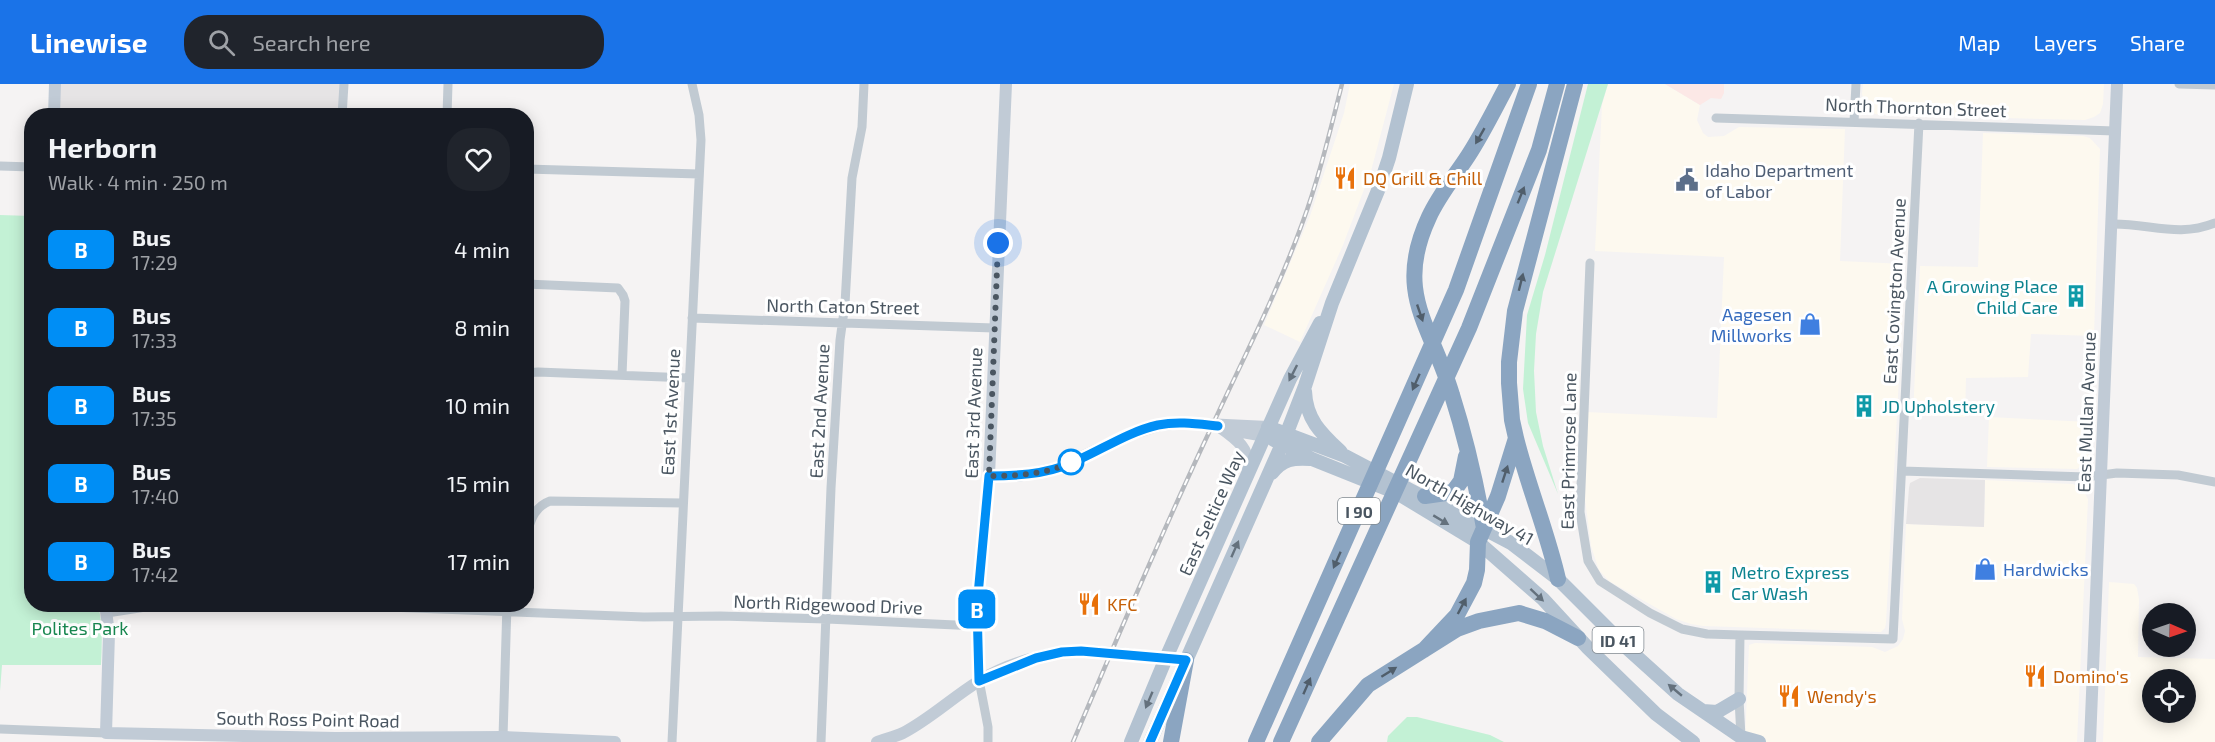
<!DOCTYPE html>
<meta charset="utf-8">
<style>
body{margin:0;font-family:"Exo 2",sans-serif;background:#20242c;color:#f1f3f6;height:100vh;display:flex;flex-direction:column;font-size:22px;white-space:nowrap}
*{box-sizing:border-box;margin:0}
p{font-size:20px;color:#9ea1a6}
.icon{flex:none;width:33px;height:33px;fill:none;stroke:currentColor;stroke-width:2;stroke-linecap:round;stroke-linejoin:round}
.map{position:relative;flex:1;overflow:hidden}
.details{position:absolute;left:24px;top:24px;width:510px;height:504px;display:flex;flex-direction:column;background:#171b24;border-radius:24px;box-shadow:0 3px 15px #0003}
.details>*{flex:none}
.badge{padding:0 12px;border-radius:9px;font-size:21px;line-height:39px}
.needle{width:39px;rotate:92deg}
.controls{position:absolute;left:2142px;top:519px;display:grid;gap:12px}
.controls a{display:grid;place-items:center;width:54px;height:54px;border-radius:50%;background:#171b24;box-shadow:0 3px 15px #0003;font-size:30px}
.you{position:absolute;width:30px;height:30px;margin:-15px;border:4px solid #fff;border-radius:50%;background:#1a73e8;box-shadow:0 0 0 9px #1a73e833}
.map>.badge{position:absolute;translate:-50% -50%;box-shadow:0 0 0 3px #fff}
.round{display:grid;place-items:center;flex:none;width:63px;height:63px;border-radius:24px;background:#20242c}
.headline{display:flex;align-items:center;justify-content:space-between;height:102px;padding:0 24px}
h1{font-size:28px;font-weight:700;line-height:45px}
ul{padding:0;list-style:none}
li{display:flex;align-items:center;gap:18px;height:78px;padding:0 24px}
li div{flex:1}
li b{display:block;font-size:22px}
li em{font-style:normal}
li .badge{min-width:66px;font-weight:700;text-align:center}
header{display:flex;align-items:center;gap:36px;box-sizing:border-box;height:84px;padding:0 30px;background:#1a73e8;color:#fff}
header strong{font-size:28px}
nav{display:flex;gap:33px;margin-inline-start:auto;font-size:21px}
.search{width:420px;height:54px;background:#20242c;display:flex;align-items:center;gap:15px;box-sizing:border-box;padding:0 21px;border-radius:24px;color:#9ea1a6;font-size:22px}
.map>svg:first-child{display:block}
.commercial{fill:#fdf9ef;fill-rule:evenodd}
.education{fill:#e6e4e5}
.medical{fill:#fce8e6}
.green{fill:#c3f1d5}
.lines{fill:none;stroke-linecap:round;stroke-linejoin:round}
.street{stroke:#c1cad2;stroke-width:9}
.secondary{stroke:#c1cbd6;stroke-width:12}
.primary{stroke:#b3c2d1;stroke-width:14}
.highway{stroke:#8ba5c1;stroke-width:16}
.rail-casing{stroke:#b5b8bd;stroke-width:4.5}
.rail{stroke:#fff;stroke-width:2;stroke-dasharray:7;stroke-linecap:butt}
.oneway{fill:#505e6b}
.oneway2{fill:#64717d}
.line-casing{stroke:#fff;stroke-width:14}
.line{stroke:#008ef5;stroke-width:9}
.walk{stroke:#4a5661;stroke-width:6;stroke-dasharray:0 10.8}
.stop-dot{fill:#fff;stroke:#008ef5;stroke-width:3}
.labels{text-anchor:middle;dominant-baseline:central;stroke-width:6;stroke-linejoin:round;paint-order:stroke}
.shield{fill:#fff;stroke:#808990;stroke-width:1.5}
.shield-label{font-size:16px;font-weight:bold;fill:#4a5661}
.street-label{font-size:18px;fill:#4a5661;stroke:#fff}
.service-label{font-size:18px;fill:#4e5e75;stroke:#fff;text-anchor:start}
.food-label{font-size:18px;fill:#c56008;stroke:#fff;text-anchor:start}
.culture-label{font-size:18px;fill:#0d838f;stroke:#fff;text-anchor:start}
.shop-label{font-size:18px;fill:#366cbe;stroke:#fff;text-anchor:end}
.park-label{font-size:18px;fill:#17864f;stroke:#fff}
</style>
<header>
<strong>Linewise</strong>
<div class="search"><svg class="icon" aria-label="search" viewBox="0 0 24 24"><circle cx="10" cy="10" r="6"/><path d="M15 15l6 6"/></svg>Search here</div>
<nav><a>Map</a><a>Layers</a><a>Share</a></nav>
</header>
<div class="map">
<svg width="2215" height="658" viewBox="0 0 2215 658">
<rect width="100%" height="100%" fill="#f5f3f3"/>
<path class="commercial" d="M1350 0H1394L1371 87 1343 161 1300 258 1264 241 1310 132 1344 29Z
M1608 0H1665L1700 21 1697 36 1703 49 1708 53 1724 52 1739 43 1845 45 1840 177 1905 180 1886 539 1885 544 1881 548 1703 542 1691 540 1676 535 1609 497 1599 486 1591 462 1585 415 1586 328 1717 334 1724 173 1595 167 1602 21Z
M1863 0H2104L2103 20 2100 29 2094 33 2085 36 1882 31 1875 30 1866 22 1862 10Z
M1983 49 2083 52 2090 54 2100 65 2094 252 2031 250 2028 293 1966 294 1965 333 1913 331 1920 182 1978 183Z
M1989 333 2090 338 2088 376 2077 385 1987 383Z
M1985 396 2073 400 2083 406 2088 415 2077 658H1745L1749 561 1755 559 1872 563 1885 568 1898 562 1903 555 1905 547 1902 535 1906 440 1984 443Z
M2109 498 2134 500 2137 504 2139 515 2138 573 2215 575V658H2103ZM2152 596H2186V628H2152Z"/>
<path class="education" d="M55 0H344L342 31 54 32Z
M1920 394 1985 396 1984 443 1906 440 1909 404 1910 399Z"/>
<path class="medical" d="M1665 0H1724V9L1721 15 1711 14 1700 21Z"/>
<path class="green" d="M1588 0H1608L1543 208 1536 250 1534 287 1536 328 1543 362 1558 410 1528 339 1523 305 1527 231 1545 171Z
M0 131 31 132 32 270 24 364 25 374 32 392V520L98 521C103 541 102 560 101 581H2L0 607Z
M1407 633H1417L1490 651 1504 658H1387L1388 652Z"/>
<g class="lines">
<path class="street" d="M2179 0 2215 1
M342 32 344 0
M447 32 448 0
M1716 34 2115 47
M1854 38 1856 0
M0 82 32 83
M526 85 699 90
M2111 140C2149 139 2178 154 2215 139
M1590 179 1580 428 1588 477 1600 497 1650 529 1682 545 1707 550 1740 551 1893 555 1919 39
M526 200 618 204 623 211 625 217 622 291
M692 234 994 244
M526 289 538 288 689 294
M1902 387 2086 393 2117 389 2178 391 2215 398
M526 451C531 436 534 423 550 417L682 419
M312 520 644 533 720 532 827 535 977 542
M107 529 165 520
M1740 551 1739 615 1741 653
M979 596 988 643V658
M0 645 106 649
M503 653 507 520
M672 658 701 56 699 31 692 0
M821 658 831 404 840 256 845 220 852 94 862 43 864 0"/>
<path class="secondary" d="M54 32 55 0
M1218 342C1235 354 1251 364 1248 387
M1231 346 1265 352
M989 392H1019L1061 383 1128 351 1160 341 1184 339 1268 343
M105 520 109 549 106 649 335 654 503 653 615 658
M979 596 977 522 989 392 1006 0
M877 658C885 655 894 653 903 649 930 635 953 613 979 597 1006 580 1046 568 1079 567 1108 567 1137 572 1166 574
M2090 658 2117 0"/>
<path class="primary" d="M1305 307C1306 336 1322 350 1341 368
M1268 343 1345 372 1511 459 1558 495 1627 564 1678 610 1741 653 1759 658
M1274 356 1312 375 1397 409 1478 458 1543 515 1588 564 1656 630 1693 658
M1272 389C1283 375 1293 374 1310 375
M1703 627 1717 628 1739 615
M1131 658 1166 574 1290 295 1320 239
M1150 658 1286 351 1305 302 1332 219 1379 104 1389 74 1407 0"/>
<path class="highway" d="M1516 354C1528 402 1547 447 1558 495
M1425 412 1453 408 1461 397 1466 372
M1484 444C1476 399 1466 355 1452 311 1432 242 1393 210 1429 133 1439 111 1455 92 1468 72 1483 49 1495 24 1508 0
M1424 566 1457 531 1474 499 1477 486 1478 458 1498 412 1516 354 1512 336 1509 299V278L1515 227 1575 0
M1171 658 1186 576
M1256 658 1456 206 1529 0
M1281 658 1469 244 1539 66 1557 0
M1319 658 1368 601 1457 545 1479 537 1519 529 1545 537 1578 554"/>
<g class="rail-casing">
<path id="rail" d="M1073 658C1118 552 1163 446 1212 342 1243 275 1277 209 1302 140 1319 94 1330 47 1342 0"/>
</g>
<use href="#rail" class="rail"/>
</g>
<defs><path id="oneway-solid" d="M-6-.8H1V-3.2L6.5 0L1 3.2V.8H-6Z" transform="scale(1.5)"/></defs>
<g class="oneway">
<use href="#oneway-solid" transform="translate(1480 52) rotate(120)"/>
<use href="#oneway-solid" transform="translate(1521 111) rotate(-68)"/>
<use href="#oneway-solid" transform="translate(1521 198) rotate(-76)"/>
<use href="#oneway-solid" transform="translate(1420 229) rotate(71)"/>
<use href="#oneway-solid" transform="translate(1416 298) rotate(114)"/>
<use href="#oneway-solid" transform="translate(1505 390) rotate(-72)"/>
<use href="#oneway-solid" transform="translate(1337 476) rotate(114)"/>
<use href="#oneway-solid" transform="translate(1462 522) rotate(-62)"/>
<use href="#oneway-solid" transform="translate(1389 588) rotate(-32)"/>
<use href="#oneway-solid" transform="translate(1307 602) rotate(-66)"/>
</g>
<g class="oneway2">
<use href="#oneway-solid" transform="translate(1293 289) rotate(117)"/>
<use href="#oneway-solid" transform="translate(1441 436) rotate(31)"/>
<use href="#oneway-solid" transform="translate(1235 465) rotate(-66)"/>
<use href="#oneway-solid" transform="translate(1537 511) rotate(43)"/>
<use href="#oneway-solid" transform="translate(1675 606) rotate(-140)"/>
<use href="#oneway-solid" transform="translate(1149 616) rotate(113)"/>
</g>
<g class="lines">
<g class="line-casing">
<path id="line" d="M1150 658 1186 576 1081 567 1062 568 1036 574 979 597 977 522 989 392C1013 392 1038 391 1061 383 1095 371 1123 349 1158 341 1178 337 1198 340 1218 342"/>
</g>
<use href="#line" class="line"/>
<path class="walk" d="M998 159 989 392C1018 392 1046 390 1073 378H1071"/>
</g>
<defs>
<g id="restaurant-bare" transform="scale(1.8)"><path d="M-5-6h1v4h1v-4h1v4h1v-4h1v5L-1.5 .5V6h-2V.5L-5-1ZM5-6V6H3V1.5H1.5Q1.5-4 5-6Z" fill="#e8710a" stroke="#fff" stroke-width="2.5" paint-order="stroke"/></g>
<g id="civic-bare" transform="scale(1.8)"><path d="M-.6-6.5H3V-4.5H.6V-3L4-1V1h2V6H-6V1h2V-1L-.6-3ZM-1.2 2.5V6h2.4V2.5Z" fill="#5c6f8a" stroke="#fff" stroke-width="2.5" paint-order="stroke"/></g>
<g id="building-bare" transform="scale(1.8)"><path d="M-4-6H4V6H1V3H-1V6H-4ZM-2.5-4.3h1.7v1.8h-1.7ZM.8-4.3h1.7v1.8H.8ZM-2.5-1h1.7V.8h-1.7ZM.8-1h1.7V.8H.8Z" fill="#0f9aa8" stroke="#fff" stroke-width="2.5" paint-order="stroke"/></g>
<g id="shop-bare" transform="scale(1.8)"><path d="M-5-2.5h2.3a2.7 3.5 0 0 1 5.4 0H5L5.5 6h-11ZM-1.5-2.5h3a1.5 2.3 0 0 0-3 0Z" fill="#3f7fe0" stroke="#fff" stroke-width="2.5" paint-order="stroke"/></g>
</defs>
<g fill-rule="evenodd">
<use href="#restaurant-bare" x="1345" y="94"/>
<use href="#civic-bare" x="1687" y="96"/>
<use href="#building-bare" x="2076" y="212"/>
<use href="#shop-bare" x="1810" y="240"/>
<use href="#building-bare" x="1864" y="322"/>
<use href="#shop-bare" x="1985" y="485"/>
<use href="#building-bare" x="1713" y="498"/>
<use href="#restaurant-bare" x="1089" y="520"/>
<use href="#restaurant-bare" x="2035" y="592"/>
<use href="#restaurant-bare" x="1789" y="612"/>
</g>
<circle class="stop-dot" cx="1071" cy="378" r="12"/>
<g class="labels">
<g class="shield">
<rect x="1338" y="414" width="42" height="26" rx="4.5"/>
<rect x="1592.5" y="543" width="51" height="26" rx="4.5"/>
</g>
<g class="shield-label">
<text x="1359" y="427">I 90</text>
<text x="1618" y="556">ID 41</text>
</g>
<g class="street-label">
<text transform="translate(1916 23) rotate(2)">North Thornton Street</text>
<text transform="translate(1894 207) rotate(-87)">East Covington Avenue</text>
<text transform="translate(843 222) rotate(1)">North Caton Street</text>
<text transform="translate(819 327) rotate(-87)">East 2nd Avenue</text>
<text transform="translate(670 328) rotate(-87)">East 1st Avenue</text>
<text transform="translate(2086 328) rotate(-88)">East Mullan Avenue</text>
<text transform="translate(973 329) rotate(-88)">East 3rd Avenue</text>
<text transform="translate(1568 367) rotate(-89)">East Primrose Lane</text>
<text transform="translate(1470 420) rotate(30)">North Highway 41</text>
<text transform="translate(1211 429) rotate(-66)">East Seltice Way</text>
<text transform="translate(828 520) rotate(2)">North Ridgewood Drive</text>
<text transform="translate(308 635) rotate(1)">South Ross Point Road</text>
</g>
<g class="service-label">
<text x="1705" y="86">Idaho Department<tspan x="1705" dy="21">of Labor</tspan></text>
</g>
<g class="food-label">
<text x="1363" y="94">DQ Grill &amp; Chill</text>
<text x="1107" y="520">KFC</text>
<text x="2053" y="592">Domino's</text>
<text x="1807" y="612">Wendy's</text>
</g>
<g class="culture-label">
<text x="2058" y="202" text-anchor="end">A Growing Place<tspan x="2058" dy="21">Child Care</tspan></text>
<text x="1882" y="322">JD Upholstery</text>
<text x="1731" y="488">Metro Express<tspan x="1731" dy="21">Car Wash</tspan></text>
</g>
<g class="shop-label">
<text x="1792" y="230">Aagesen<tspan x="1792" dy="21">Millworks</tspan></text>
<text x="2003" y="485" text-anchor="start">Hardwicks</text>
</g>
<g class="park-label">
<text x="80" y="544">Polites Park</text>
</g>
</g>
</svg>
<div class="controls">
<a><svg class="needle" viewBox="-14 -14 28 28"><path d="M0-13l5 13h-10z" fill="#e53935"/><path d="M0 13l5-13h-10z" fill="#9ea1a6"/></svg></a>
<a><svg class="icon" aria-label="locate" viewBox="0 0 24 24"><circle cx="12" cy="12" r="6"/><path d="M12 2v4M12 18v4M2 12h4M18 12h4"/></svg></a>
</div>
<div class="you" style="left:998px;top:159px"></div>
<b class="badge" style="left:977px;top:525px;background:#008ef5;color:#fff">B</b>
<section class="details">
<div class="headline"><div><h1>Herborn</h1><p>Walk · 4 min · 250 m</p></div><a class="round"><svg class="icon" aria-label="heart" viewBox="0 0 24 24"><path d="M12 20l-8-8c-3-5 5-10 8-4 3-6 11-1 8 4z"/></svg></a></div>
<ul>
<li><span class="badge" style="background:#008ef5;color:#fff">B</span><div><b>Bus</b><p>17:29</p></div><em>4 min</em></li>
<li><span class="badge" style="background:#008ef5;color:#fff">B</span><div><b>Bus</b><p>17:33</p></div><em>8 min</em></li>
<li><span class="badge" style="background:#008ef5;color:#fff">B</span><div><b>Bus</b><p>17:35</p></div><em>10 min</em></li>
<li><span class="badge" style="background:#008ef5;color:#fff">B</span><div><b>Bus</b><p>17:40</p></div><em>15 min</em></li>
<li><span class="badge" style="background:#008ef5;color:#fff">B</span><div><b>Bus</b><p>17:42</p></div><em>17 min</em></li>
</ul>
</section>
</div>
